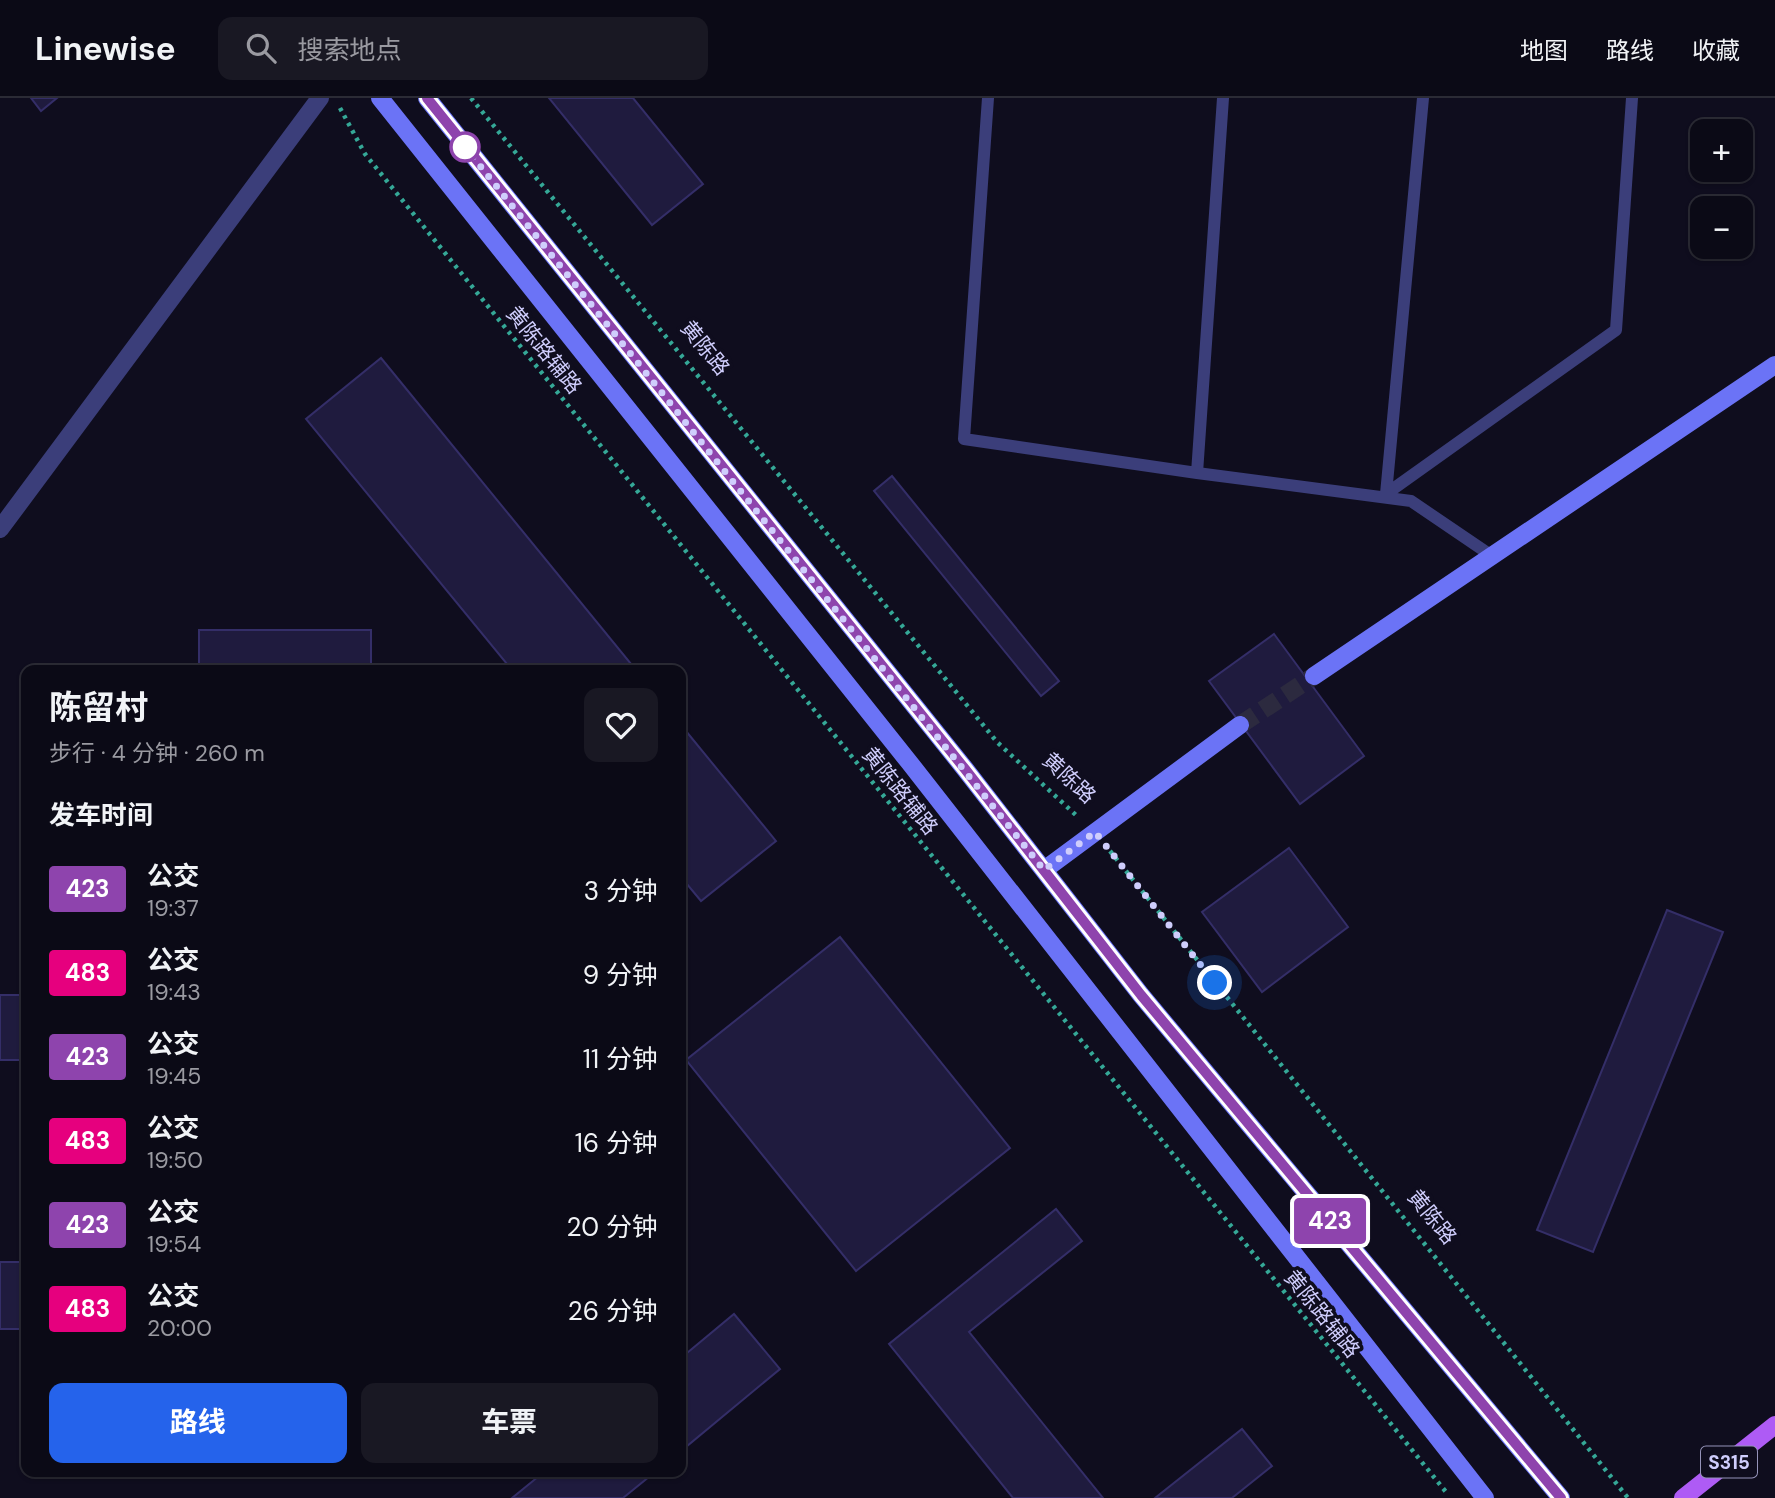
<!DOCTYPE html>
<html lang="zh">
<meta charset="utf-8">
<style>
body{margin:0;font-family:"DM Sans","Noto Sans SC",sans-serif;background:#191823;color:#f1f3f6;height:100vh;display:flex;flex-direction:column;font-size:26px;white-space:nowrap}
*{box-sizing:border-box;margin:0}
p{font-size:23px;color:#9a9aa1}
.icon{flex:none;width:38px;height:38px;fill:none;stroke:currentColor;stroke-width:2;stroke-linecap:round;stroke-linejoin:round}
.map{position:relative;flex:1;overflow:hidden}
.panel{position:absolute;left:21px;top:567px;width:665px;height:812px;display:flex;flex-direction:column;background:#0b0a16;border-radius:14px;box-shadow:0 2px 5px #0004,0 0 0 2px #2b2b35}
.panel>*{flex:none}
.badge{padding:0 14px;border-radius:5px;font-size:24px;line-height:46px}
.controls{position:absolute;left:1690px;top:21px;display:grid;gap:14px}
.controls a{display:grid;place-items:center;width:63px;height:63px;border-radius:14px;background:#0b0a16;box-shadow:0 2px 5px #0004,0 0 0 2px #2b2b35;font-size:35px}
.you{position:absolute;width:35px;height:35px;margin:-18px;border:5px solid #fff;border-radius:50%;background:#1a73e8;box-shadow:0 0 0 10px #1a73e833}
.map>.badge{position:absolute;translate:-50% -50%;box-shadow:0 0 0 4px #fff}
h2{padding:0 28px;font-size:26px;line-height:63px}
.round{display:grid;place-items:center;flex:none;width:74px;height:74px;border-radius:14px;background:#191823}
.head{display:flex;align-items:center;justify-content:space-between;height:119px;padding:0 28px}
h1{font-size:33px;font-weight:700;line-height:52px}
.cta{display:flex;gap:14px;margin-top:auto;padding:14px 28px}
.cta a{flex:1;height:80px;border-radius:14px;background:#2563eb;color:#fff;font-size:28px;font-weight:700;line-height:80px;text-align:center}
.cta a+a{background:#191823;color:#f1f3f6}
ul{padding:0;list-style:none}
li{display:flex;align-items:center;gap:21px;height:84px;padding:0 28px}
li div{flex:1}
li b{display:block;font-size:26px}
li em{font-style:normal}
li .badge{min-width:77px;font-weight:700;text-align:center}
header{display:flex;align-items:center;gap:42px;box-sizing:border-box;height:98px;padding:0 35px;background:#0b0a16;border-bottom:2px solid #2b2b35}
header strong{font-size:33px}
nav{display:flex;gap:38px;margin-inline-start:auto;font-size:24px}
.search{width:490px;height:63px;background:#191823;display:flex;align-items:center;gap:18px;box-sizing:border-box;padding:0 24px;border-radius:14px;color:#9a9aa1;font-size:26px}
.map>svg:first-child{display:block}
.building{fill:#1f1b3e;stroke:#342e68;stroke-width:2}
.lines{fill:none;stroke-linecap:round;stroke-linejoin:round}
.secondary-tunnel{stroke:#2c2a3f;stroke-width:18;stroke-dasharray:18 9;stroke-linecap:butt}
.path{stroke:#35a897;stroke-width:4.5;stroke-dasharray:3.5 5;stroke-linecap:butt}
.lane{stroke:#3b3e7a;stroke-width:12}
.street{stroke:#3b3e7a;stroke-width:18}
.secondary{stroke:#6b73f6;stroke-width:18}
.primary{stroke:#ae5bf5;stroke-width:18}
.line-casing{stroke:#fff;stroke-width:16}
.line{stroke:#8e44ad;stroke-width:10}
.walk{stroke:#cfcdfc;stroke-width:7;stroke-dasharray:0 12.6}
.stop-dot{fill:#fff;stroke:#8e44ad;stroke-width:3.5}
.labels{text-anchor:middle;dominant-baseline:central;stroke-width:7;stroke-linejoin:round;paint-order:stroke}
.shield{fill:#0f0d1e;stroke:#9593b9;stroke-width:2}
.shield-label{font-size:19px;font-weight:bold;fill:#cfcdfc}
.street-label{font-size:21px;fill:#cfcdfc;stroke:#0f0d1e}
</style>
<header>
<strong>Linewise</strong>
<div class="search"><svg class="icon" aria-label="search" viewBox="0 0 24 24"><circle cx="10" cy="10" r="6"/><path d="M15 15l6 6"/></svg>搜索地点</div>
<nav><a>地图</a><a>路线</a><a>收藏</a></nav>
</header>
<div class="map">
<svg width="1775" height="1400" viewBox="0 0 1775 1400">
<rect width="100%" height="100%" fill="#0f0d1e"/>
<path class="building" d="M31 0H57L41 13Z
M549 0H633L703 86 652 127Z
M381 260 636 572H512L306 321Z
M892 378 1059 583 1041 598 874 393Z
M199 532H371V572H199Z
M1274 536 1364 658 1300 706 1209 583Z
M681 627 776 743 701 803 681 779Z
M1289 750 1348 829 1262 894 1202 814Z
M1667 812 1723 834 1593 1154 1537 1132Z
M840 839 1010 1050 856 1173 686 962Z
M0 897H26V962H0Z
M1056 1111 1082 1143 969 1234 1103 1400H1013L889 1246Z
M0 1164H26V1231H0Z
M734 1216 780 1271 681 1353V1260Z
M1242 1331 1272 1368 1232 1400H1155Z
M544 1374H655L623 1400H512Z"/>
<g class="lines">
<path class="secondary-tunnel" d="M1240 627 1314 578"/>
<path class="path" d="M471 0 997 644 1078 719
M340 10 365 56 1446 1394
M1110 753 1628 1400"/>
<path class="lane" d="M988 0 964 341 1197 375 1411 403 1492 458
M1197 375 1223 0
M1386 396 1616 232 1632 0
M1386 396 1423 0"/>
<path class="street" d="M0 431 320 0"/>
<path class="secondary" d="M380 0 909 664 1485 1400
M427 0 965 671 1141 897 1561 1400
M1314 578 1775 267
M1044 772 1240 627"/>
<path class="primary" d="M1683 1400 1775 1327"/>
</g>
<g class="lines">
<g class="line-casing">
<path id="line" d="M427 0 965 671 1141 897 1561 1400"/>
</g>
<use href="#line" class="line"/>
<path class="walk" d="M465 49 1044 772 1095 734 1215 885"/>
</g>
<circle class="stop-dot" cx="465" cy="49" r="14"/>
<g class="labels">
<rect class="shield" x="1701" y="1348.5" width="56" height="31" rx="5"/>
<g class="shield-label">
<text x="1729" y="1364">S315</text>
</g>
<g class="street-label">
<text transform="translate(705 250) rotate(51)">黄陈路</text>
<text transform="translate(544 252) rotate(51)">黄陈路辅路</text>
<text transform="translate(1069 680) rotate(43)">黄陈路</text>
<text transform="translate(900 693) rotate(51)">黄陈路辅路</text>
<text transform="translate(1432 1119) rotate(51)">黄陈路</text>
<text transform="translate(1322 1216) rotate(51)">黄陈路辅路</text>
</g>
</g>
</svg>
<div class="controls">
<a>+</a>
<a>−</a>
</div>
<div class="you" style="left:1215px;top:885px"></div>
<b class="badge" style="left:1330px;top:1123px;background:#8e44ad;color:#fff">423</b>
<section class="panel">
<div class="head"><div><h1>陈留村</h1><p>步行 · 4 分钟 · 260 m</p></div><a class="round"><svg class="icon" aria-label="heart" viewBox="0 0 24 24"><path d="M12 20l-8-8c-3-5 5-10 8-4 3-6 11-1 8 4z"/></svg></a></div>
<h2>发车时间</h2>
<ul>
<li><span class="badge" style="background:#8e44ad;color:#fff">423</span><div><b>公交</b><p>19:37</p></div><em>3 分钟</em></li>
<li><span class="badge" style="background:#e6007e;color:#fff">483</span><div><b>公交</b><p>19:43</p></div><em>9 分钟</em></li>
<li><span class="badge" style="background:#8e44ad;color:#fff">423</span><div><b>公交</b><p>19:45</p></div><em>11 分钟</em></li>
<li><span class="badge" style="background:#e6007e;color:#fff">483</span><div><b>公交</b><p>19:50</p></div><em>16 分钟</em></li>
<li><span class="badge" style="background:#8e44ad;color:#fff">423</span><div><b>公交</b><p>19:54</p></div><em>20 分钟</em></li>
<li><span class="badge" style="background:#e6007e;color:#fff">483</span><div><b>公交</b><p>20:00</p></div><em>26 分钟</em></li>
</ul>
<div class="cta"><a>路线</a><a>车票</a></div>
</section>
</div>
